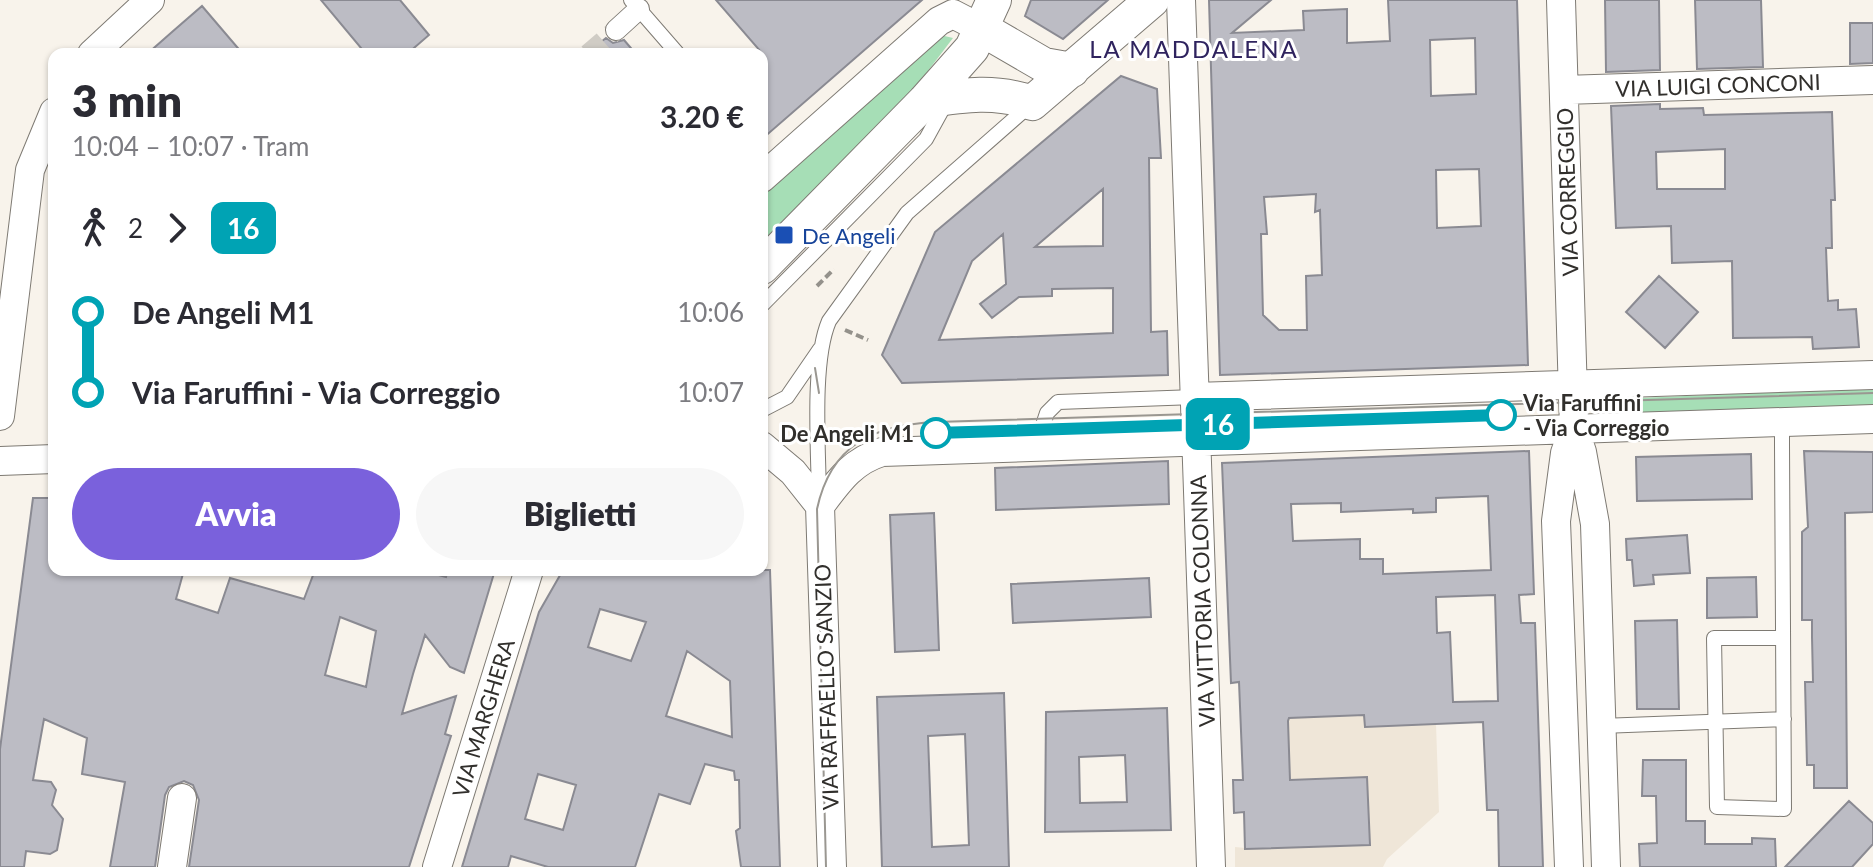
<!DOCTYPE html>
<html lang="it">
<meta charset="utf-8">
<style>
body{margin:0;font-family:Lato,sans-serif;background:#f7f7f7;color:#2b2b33;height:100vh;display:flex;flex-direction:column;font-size:30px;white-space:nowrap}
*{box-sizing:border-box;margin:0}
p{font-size:26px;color:#7c7c81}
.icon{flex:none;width:44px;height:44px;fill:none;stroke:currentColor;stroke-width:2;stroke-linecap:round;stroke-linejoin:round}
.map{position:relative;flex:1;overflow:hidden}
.side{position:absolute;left:48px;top:48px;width:720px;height:528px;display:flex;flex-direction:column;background:#fff;border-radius:16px;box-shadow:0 2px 6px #0004}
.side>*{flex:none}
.badge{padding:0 16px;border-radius:12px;font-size:28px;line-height:52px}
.map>.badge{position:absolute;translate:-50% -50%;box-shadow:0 0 0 4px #fff}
.legs{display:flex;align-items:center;gap:12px;height:88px;padding:0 24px;font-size:26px}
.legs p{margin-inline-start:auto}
.head{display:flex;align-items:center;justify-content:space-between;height:136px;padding:0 24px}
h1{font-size:44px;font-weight:800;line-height:60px}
.primary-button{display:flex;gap:16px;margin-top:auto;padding:16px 24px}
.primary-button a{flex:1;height:92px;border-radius:48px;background:#7a61dc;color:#fff;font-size:32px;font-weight:800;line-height:92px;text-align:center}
.primary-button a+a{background:#f7f7f7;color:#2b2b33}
ul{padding:0 24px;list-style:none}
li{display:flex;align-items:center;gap:28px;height:80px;font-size:30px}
li i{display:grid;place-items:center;width:12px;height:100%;margin:0 10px;background:currentColor}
li i::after{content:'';width:20px;height:20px;margin:-10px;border:6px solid;border-radius:50%;background:#fff}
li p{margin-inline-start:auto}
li:first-child i{background:linear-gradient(#0000 50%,currentColor 0)}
li:last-child i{background:linear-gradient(currentColor 50%,#0000 0)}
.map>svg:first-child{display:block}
.built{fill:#efe6d8}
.green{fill:#a6deb6}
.building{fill:#bcbcc4;stroke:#8a8a92;stroke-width:2;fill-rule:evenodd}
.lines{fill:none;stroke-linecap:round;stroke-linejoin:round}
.pedestrian-tunnel{stroke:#d0ccc5;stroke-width:20;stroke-dasharray:20 10;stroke-linecap:butt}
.service-casing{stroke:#7e7a73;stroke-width:16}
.pedestrian-casing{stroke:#7e7a73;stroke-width:22}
.minor-casing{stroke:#7e7a73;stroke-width:30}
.tertiary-casing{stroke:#7e7a73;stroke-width:36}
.path{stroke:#94918b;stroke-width:4;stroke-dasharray:8 4;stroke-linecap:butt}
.service{stroke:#fff;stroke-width:14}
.pedestrian{stroke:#fff;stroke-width:20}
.minor{stroke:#fff;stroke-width:28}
.tertiary{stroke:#fff;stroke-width:34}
.tram{stroke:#9a9791;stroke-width:2}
.line-1-casing{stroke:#fff;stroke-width:18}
.line-1{stroke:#00a3b4;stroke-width:12}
.transit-dot{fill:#1a4fb4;stroke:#fff;stroke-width:3}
.stop-1-dot{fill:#fff;stroke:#00a3b4;stroke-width:4}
.labels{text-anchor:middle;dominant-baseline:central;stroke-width:6;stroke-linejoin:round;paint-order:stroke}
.street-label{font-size:22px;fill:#312f2c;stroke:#fff}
.transit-label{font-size:22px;fill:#164399;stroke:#fff;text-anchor:start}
.stop-label{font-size:22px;font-weight:bold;fill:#312f2c;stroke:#fff;text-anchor:start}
.neighbourhood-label{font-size:24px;letter-spacing:2px;fill:#2f235e;stroke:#fff}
</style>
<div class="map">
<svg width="1873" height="867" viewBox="0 0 1873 867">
<rect width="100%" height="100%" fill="#f8f3eb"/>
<path class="built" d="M1362 635 1365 726 1436 724 1439 812 1387 859 1383 867H1235V847L1245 848 1244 813H1234L1233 780 1243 779 1239 683H1231L1229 640Z"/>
<path class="green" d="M936 34 953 38 918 84 762 246V186Z
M1873 388V409L1615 418 1614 399Z"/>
<path class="building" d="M321 0H400L429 35 407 54H366Z
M716 0H922L762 139V53Z
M1031 0H1108L1063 39 1025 16Z
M1209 0H1271L1232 33 1304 30 1303 11 1347 9V43L1390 41 1388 0H1517L1528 365 1220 375ZM1475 38 1476 94 1431 96 1430 40ZM1479 169 1481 226 1437 228 1436 170ZM1316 194 1315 212 1320 210 1322 275 1306 276 1307 330H1279L1263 315 1261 234H1267L1264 197Z
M1605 0H1659L1660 70 1606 72Z
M1695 0H1761L1763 67 1697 69Z
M202 6 243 54H147L172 32Z
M1850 23H1873V63L1850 64Z
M606 38 613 43 624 40 636 54H586Z
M1121 76 1157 89 1161 158H1149L1151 332 1167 331 1168 375 902 383 882 355 935 232ZM1103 189V246L1035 247ZM1003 234 1006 284 980 304 992 318 1019 297 1052 296V289L1113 288V333L939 340 972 261Z
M1660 104V109L1703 108 1704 115 1832 112 1835 200H1831L1832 248H1826L1828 301 1838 300V310L1856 309 1859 347 1813 349 1812 337 1733 338 1732 261 1672 263 1671 226 1616 228 1611 106ZM1725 149V189H1657L1656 152Z
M1659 276 1698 312 1665 348 1626 312Z
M1529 451 1534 594 1519 595 1521 623H1535L1543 867H1499L1498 810H1487L1483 722 1365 727 1364 715 1289 718 1288 721 1290 780 1367 777 1370 845 1245 849 1244 812 1234 813 1233 780H1243L1239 682 1231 683 1222 463ZM1488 496 1491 570 1383 574V559H1360V539L1293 541 1291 504 1341 503V512L1413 509V513L1436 512V498ZM1495 595 1498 701 1453 702 1450 632 1437 633 1436 597Z
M1804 451 1873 452V512L1845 513 1847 788H1814V765H1807L1805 682H1813L1812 637V620H1802V532L1808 527Z
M1751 454 1752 499 1637 501 1636 457Z
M1168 461 1169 504 996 510 995 468Z
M33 498H54V570H184L176 599 218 613 230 578 304 599 315 570H420L446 577 448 570H495L464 673 450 667 425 635 413 674 402 714 456 696 445 734 451 736 409 867H189L199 800 193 785 184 781 169 787 165 795 155 867H110L125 782 82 774 87 738 44 719 33 780 51 782 56 790 52 805 63 819 57 850 50 854 26 851 24 867H0V749ZM340 617 376 631 366 687 325 675Z
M934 513 939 650 895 652 890 515Z
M1687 535 1690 573 1653 575 1654 584 1634 586 1632 560H1627L1626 539Z
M563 570H770L780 867H741L736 831 740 828 739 780H735L734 771 705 764 690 804 659 794 635 867H548L511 856 508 867H462L539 612ZM600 609 646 622 631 661 588 647ZM687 651 730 681 732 737 666 716ZM538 774 576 785 563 830 525 819Z
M1756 577 1757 617 1707 618V578Z
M1149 578 1151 617 1013 623 1011 584Z
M1677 620 1679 709H1637L1635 621Z
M1004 693 1009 867H882L877 697ZM965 734 969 845 932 847 928 736Z
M1167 708 1171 830 1045 832 1046 712ZM1125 755 1127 802 1080 803 1079 757Z
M1643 760H1686V821H1705V844H1752V838L1775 839 1776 867H1640L1639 844 1657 843 1656 796H1642Z
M1849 801 1873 823V844L1852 867H1785Z"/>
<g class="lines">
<path class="pedestrian-tunnel" d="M588 54 616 30"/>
<g class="service-casing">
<path id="service" d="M631 0 678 54
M762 305 926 139 948 99
M762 410 787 397 820 349
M1782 422V445C1783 566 1784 687 1784 809L1717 807 1714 638H1783
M1060 444 1048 435 1043 425 1047 413 1058 402 1195 397
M819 502C819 455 811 363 829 321L907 213 1030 105
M1601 726 1784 719"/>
</g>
<g class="pedestrian-casing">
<path id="pedestrian" d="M616 30 639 9"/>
</g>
<g class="minor-casing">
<path id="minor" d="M1181 0 1211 867
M1561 0 1574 428 1565 453 1556 521 1569 867
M92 54 150 0
M1564 90 1873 80
M762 178 939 21 953 14 982 29
M1195 397 1873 375
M0 416 30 170 54 112
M1574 428 1582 452 1595 524 1606 867
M762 446 793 472 820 506 832 867
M0 461 54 459
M820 506C838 482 852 461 882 452L1873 419
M172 867 182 798
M437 867 529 570"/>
</g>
<g class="tertiary-casing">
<path id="tertiary" d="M982 29 1044 65 1072 70
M925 101C964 95 995 90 1032 103L1152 0
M762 267 925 101 972 48 994 0"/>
</g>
<path class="path" d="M817 286 834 269
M845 330 868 340"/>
<use href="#service" class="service"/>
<use href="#pedestrian" class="pedestrian"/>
<use href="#minor" class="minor"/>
<use href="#tertiary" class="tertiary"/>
<path class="tram" d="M815 368 819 393
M826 867 817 509C831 444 874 425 936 422L1873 393"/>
</g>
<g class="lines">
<g class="line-1-casing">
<path id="line-1" d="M936 433 1501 415"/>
</g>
<use href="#line-1" class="line-1"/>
</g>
<rect class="transit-dot" x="774" y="225" width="20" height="20" rx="4"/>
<g class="stop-1-dot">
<circle cx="1501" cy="415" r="14"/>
<circle cx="936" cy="433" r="14"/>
</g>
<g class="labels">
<g class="street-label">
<text transform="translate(1718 85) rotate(-2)">VIA LUIGI CONCONI</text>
<text transform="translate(1567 192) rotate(-92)">VIA CORREGGIO</text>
<text transform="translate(1202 601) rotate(-92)">VIA VITTORIA COLONNA</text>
<text transform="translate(826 687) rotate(-92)">VIA RAFFAELLO SANZIO</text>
<text transform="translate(483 718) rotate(-73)">VIA MARGHERA</text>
</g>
<g class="transit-label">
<text x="802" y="235">De Angeli</text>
</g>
<g class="stop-label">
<text x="1523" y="402">Via Faruffini<tspan x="1523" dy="25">- Via Correggio</tspan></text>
<text x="914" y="433" text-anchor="end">De Angeli M1</text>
</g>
<g class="neighbourhood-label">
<text x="1194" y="48">LA MADDALENA</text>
</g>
</g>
</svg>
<b class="badge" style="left:1218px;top:424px;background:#00a3b4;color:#fff">16</b>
<section class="side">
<div class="head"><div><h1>3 min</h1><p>10:04 – 10:07 · Tram</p></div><b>3.20 €</b></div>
<div class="legs"><svg class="icon" aria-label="walk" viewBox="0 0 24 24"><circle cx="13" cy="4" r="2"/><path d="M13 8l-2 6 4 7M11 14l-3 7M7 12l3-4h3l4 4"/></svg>2<svg class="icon" aria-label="forward" viewBox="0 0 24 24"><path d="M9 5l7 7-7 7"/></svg><b class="badge" style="background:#00a3b4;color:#fff">16</b></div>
<ul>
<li><i style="color:#00a3b4"></i><b>De Angeli M1</b><p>10:06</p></li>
<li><i style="color:#00a3b4"></i><b>Via Faruffini - Via Correggio</b><p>10:07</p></li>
</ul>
<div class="primary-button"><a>Avvia</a><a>Biglietti</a></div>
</section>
</div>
